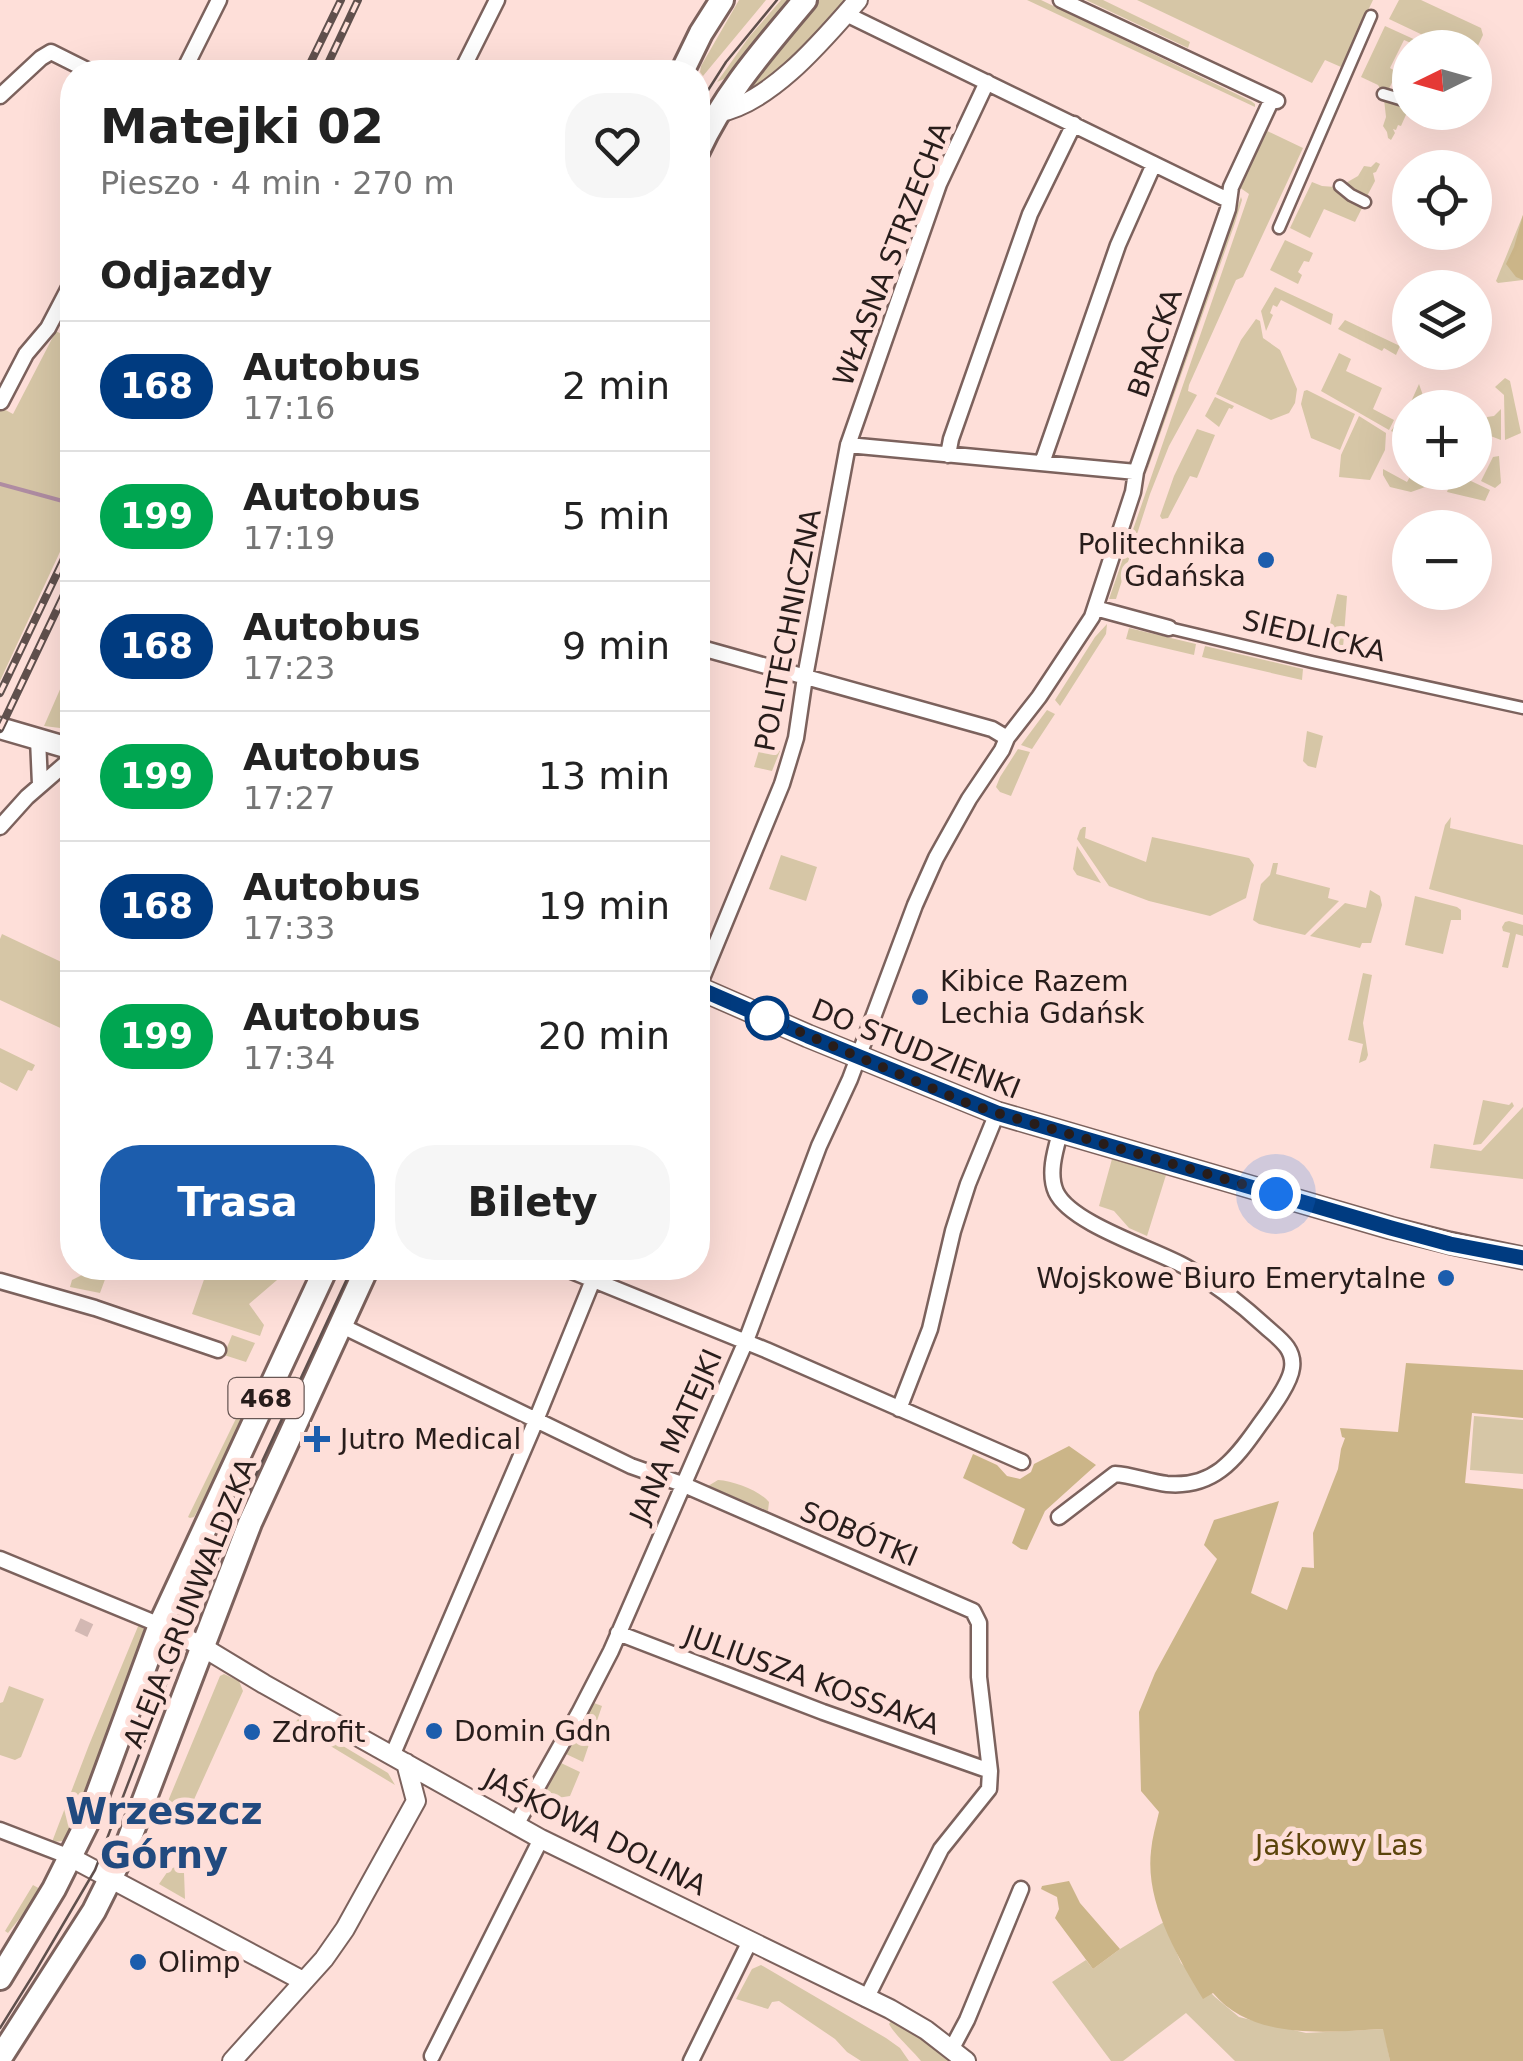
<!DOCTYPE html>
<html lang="pl">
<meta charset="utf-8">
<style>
body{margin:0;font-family:"DejaVu Sans",sans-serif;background:#f6f6f6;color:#222;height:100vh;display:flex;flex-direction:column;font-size:38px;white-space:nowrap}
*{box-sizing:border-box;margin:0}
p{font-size:32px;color:#767676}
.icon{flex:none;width:55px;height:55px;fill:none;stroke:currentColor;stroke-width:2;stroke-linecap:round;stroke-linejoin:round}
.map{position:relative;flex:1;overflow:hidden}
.sheet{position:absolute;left:60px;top:60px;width:650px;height:1220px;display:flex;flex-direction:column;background:#fff;border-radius:40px;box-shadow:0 10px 40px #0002}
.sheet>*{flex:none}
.badge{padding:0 20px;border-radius:32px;font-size:35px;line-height:65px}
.needle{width:65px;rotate:265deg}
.fabs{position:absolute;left:1392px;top:30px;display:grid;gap:20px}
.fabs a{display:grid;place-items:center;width:100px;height:100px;border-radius:50%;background:#fff;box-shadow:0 10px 40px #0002;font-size:50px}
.you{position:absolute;width:50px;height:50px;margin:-25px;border:8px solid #fff;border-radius:50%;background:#1a73e8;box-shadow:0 0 0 15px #1a73e833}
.map>.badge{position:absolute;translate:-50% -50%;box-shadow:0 0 0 5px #fff}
h2{padding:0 40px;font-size:38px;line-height:90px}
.round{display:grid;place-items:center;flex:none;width:105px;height:105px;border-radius:40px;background:#f6f6f6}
.summary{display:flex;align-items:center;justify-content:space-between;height:170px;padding:0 40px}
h1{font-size:48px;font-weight:600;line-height:75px}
.button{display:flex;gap:20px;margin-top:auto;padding:20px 40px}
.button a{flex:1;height:115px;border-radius:40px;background:#1c5dad;color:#fff;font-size:40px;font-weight:600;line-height:115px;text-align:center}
.button a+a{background:#f6f6f6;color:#222}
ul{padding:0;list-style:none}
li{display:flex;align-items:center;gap:30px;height:130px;padding:0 40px;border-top:2px solid #e0e0e0}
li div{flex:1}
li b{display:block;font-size:38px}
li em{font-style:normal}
li .badge{min-width:110px;font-weight:700;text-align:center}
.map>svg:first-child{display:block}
.green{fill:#d6c6a6}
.forest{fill:#cbb588}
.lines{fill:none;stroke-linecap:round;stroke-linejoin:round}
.stream{stroke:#af8ca2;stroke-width:4}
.minor-tunnel{stroke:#d3b8b3;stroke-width:14;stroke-dasharray:14 7;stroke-linecap:butt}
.pedestrian-casing{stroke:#7c625d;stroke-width:15}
.minor-casing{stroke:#7c625d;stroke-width:19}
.tertiary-casing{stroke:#7c625d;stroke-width:22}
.secondary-casing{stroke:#7c625d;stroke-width:25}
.primary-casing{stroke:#7c625d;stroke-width:28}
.pedestrian{stroke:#fff;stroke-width:10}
.minor{stroke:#fff;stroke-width:14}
.tertiary{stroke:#fff;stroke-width:18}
.secondary{stroke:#fff;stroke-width:20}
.primary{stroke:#fff;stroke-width:22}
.tram{stroke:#60504d;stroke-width:2.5}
.rail-casing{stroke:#60504d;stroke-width:8}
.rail{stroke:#fedfd9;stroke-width:4;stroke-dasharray:11;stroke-linecap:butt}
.line-casing{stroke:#fff;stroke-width:22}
.line{stroke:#003b80;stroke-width:15}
.walk{stroke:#281d1b;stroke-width:10;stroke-dasharray:0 18}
.poi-dot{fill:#1c5dad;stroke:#fedfd9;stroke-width:4}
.stop-dot{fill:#fff;stroke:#003b80;stroke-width:5}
.labels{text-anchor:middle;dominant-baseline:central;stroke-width:10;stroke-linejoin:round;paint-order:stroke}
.shield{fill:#fedfd9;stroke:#685754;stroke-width:2.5}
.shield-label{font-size:25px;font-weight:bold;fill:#281d1b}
.street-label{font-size:28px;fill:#281d1b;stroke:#fedfd9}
.poi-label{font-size:28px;fill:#281d1b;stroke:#fedfd9;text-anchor:start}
.park-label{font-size:28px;fill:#5b440b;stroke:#fedfd9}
.district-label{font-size:38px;font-weight:bold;fill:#214a7f;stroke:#fedfd9}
</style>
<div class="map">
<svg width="1523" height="2061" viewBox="0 0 1523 2061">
<rect width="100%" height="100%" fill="#fedfd9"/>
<path class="green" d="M739 0H766L703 76 700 72 701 66Z
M781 0H790L724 79 717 82 749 37Z
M818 0H848L803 51 745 96 742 92Z
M1027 0H1041L1251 101 1255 104V107Z
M1086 0H1103L1190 42 1188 48Z
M1137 0H1373L1341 67 1325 60 1312 83Z
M1399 0H1421L1481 28 1483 35 1475 52V48L1448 47 1389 19Z
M1385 26 1431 47H1420L1404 40 1390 68 1397 72 1388 91 1381 90 1378 85 1361 77Z
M1384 99 1409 108 1401 126 1398 125 1396 130 1393 129 1395 133 1391 140 1388 138 1387 132 1383 126 1386 117Z
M1265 130 1303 148 1243 277 1236 280 1189 385 1188 391 1197 395 1169 446 1150 494 1116 599H1109L1249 194 1239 187Z
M1376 162 1380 164 1376 172 1373 173 1375 181 1366 198 1344 184 1358 176 1364 166 1371 167Z
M1312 182 1322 186 1335 187 1348 198 1363 206 1355 222 1324 209 1310 238 1290 228Z
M1241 197 1242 200 1235 223 1146 474 1158 431Z
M1523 215V280L1498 283 1496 281Z
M1285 240 1313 253 1309 262 1304 261 1298 272 1302 275 1298 284 1270 270Z
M1275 287 1333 314 1331 325 1281 300 1277 307 1273 305 1270 313 1273 315 1266 331 1261 311Z
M1256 319 1260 321 1263 338 1280 350 1297 389 1295 403 1289 413 1271 420 1216 394 1241 340Z
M1345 320 1400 346 1396 355 1384 348 1382 351 1338 329Z
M56 331 72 340V526L0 681V407L13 414Z
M1339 353 1351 359 1346 371 1382 388 1373 409 1394 420 1389 430 1321 391Z
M1505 378 1510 381 1521 433 1505 440 1504 395 1495 387Z
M1419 384 1427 407 1410 408V440L1391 431 1410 404Z
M1307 390 1355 414 1340 450 1311 438 1301 404 1304 391Z
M1215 397 1234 406 1232 409 1229 408 1219 427 1205 416Z
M1501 409V440L1480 432 1487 417 1494 416Z
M1359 416 1386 433 1385 450 1370 480 1339 477 1341 455Z
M1197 429 1215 435 1197 478 1190 476 1168 518 1162 519 1160 516 1174 476Z
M1499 456 1501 483 1495 488 1481 481 1493 457Z
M1383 469 1407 482 1412 473H1440L1433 487 1428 486 1411 492 1390 487 1383 475Z
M1454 473 1490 490 1485 501 1447 492Z
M1337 594 1347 596 1343 648 1325 645Z
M1107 624 1106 634 1060 706 1055 700 1095 637Z
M1129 628 1196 644 1194 655 1126 639Z
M1205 646 1303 669 1302 680 1202 657Z
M65 678 72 682V710L60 728 44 726Z
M1047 710 1055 714 1032 749 1021 745Z
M1307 731 1323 736 1316 768 1308 766 1303 761Z
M761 744 780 751 772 771 754 767Z
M1018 749 1030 752 1011 796 1000 792 996 787 1000 777Z
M1451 817 1450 828 1523 845V915L1429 889 1445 825Z
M1083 827H1086L1085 838 1146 862 1152 837 1249 858 1254 865 1246 898 1210 916 1149 901 1109 886 1077 839 1080 830Z
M1077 846 1101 883 1077 875 1073 869Z
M781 855 817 867 806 901 769 889Z
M1273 863H1278L1276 874 1330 888 1328 898 1339 901 1305 935 1259 924 1253 920 1261 884 1270 875Z
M1370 890 1380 896 1382 905 1371 943H1362L1360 948 1310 936 1345 903 1366 908Z
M1415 896 1457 907 1461 910V920H1451L1443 954 1405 945Z
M1509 921 1523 925V936L1516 934 1508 968 1502 967 1510 933 1503 931 1502 927 1505 922Z
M2 934 72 967V1025L69 1032 0 1000V939Z
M1363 973 1372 975 1363 1023 1368 1055 1366 1060 1359 1063 1363 1044 1348 1040Z
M0 1048 35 1065 32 1071 28 1070 17 1091 0 1082Z
M1483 1100 1509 1105 1512 1102 1514 1106 1481 1144 1473 1145Z
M1523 1107V1179L1430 1168 1434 1144 1481 1151Z
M1112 1159 1166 1175 1147 1236 1129 1228 1114 1211 1099 1206Z
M90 1268H103L107 1274 100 1293 70 1287 72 1280 88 1272Z
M208 1268H291L249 1304 264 1325 260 1336 192 1314Z
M232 1335 255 1343 246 1362 224 1355Z
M247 1396 250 1408 229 1454 194 1517 190 1518 188 1517Z
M1474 1416 1523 1420V1474L1470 1470Z
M718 1480C734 1481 760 1491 769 1502L768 1511 708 1486Z
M139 1624 143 1626 145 1636 71 1833 64 1841 52 1842 89 1745Z
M224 1674 239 1681 243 1691 187 1815 166 1806 220 1676Z
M9 1686 44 1699 21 1757 15 1760 0 1755V1703L3 1702Z
M594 1703 602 1706 583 1762 566 1754Z
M298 1719 388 1773 395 1785 294 1724Z
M561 1763 580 1772 570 1796 551 1799 543 1795Z
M178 1865 179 1870 184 1873 185 1899 159 1884 168 1871Z
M33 1885 42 1890 8 1933 5 1931Z
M1164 1922 1181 1963 1215 1997 1239 2017 1306 2033 1384 2029 1390 2061H1235L1186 2013 1123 2061H1111L1052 1982 1086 1960 1093 1969 1120 1949Z
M761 1965 886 2038 900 2048 909 2061H861L847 2052 835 2039 779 2001 772 2002 768 2009 736 1999 752 1969Z
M892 2020 922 2038 952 2061H921C913 2051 894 2034 889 2024Z"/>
<path class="forest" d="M1523 215V280L1516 277 1506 264 1514 247Z
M1406 1363 1523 1370V1418L1472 1413 1465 1483 1523 1489V2061H1390L1383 2029C1327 2032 1253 2041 1213 1993L1203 1999C1178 1957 1145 1903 1151 1851 1152 1838 1156 1825 1159 1812L1141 1791 1139 1712 1155 1673 1217 1559 1204 1545 1214 1520 1279 1501 1251 1593 1287 1610 1302 1567 1314 1568 1313 1533 1338 1469 1341 1449 1345 1438 1342 1437 1340 1428 1398 1432Z
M1069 1446 1096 1465 1045 1511 1027 1550 1021 1549 1012 1543 1025 1509 963 1478 973 1454 997 1465 1007 1476 1020 1479 1031 1472 1034 1464Z
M1069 1881 1080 1903 1120 1949 1093 1969 1055 1918 1059 1909 1057 1897 1041 1889 1042 1886Z"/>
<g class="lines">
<path class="stream" d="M0 484 70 503"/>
<path class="minor-tunnel" d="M81 1634 88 1619"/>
<g class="pedestrian-casing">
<path id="pedestrian" d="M1383 94 1410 102
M1340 186 1351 195 1365 202
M1279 228 1371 16
M1169 628 1312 662 1523 708"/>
</g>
<g class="minor-casing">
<path id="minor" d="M1061 0 1277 101
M846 14 1228 200
M183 72 219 0
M461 72 497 0
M0 96 41 58 51 52 91 72
M1 402 26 354 48 328 72 282
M848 445 1136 472
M948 455 951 439 1030 214 1074 124
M1042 463 1118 245 1154 164
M1095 608 1169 628
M698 647 992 729 1007 738
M38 739 40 784
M0 827 27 797 72 758
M698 988 782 784 796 738 805 677 848 445 939 184 987 82
M564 1268 766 1350 1022 1462
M0 1281 95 1308 218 1350
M340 1325 631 1466 682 1484 973 1611 979 1623V1677L990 1771 989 1789 941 1849 866 1999
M899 1409 930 1329 953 1231 968 1184 997 1113
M1059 1517 1115 1474C1132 1475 1149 1482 1167 1484 1213 1488 1234 1461 1258 1427 1268 1413 1290 1385 1292 1368 1295 1348 1278 1338 1265 1326 1241 1304 1214 1283 1186 1267 1154 1249 1071 1224 1056 1192 1048 1174 1055 1151 1060 1133
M0 1559 160 1625
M618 1633 823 1712 990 1771
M392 1756 532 1430 593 1280
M516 1825 579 1713 611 1651 746 1341 819 1146 850 1079 915 905 936 858 969 799 1002 750 1007 738 1039 697 1092 617 1133 492 1136 472 1228 209 1231 187 1272 99
M0 1830 70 1857
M951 2050 967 2020 1021 1889
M432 2056 541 1839
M691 2061 750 1941"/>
</g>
<g class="tertiary-casing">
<path id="tertiary" d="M717 113C771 103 823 40 858 0
M160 1625 201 1646 264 1684 541 1839 890 2009 926 2030 966 2061
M70 1857 303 1981
M232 2061 324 1959 345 1929 416 1801 406 1763"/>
</g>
<g class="secondary-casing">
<path id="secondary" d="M0 728 72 749
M698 988 808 1036 997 1113 1391 1228 1450 1243 1523 1258"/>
</g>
<g class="primary-casing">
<path id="primary" d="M682 72 701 33 722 0
M698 151C724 94 765 48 805 0
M0 1978 54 1889 87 1823 160 1625 326 1268
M0 2058 94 1911 127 1845 250 1523 367 1268"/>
</g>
<use href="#pedestrian" class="pedestrian"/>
<use href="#minor" class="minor"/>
<use href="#tertiary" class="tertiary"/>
<use href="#secondary" class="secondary"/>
<use href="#primary" class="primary"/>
<path class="tram" d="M698 106 726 62 777 0
M0 2028 35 1972 95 1870 184 1637 228 1535 352 1268"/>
<g class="rail-casing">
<path id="rail" d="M306 72 341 0
M324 72 358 0
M0 693 72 542
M0 729 72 578"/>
</g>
<use href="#rail" class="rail"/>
</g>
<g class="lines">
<g class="line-casing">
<path id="line" d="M698 988 808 1036 997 1113 1391 1228 1450 1244 1523 1258"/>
</g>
<use href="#line" class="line"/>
<path class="walk" d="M767 1018 967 1103 997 1113 1276 1194"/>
</g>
<g class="poi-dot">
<circle cx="1266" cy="560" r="10"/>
<circle cx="920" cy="997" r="10"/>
<circle cx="1446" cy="1278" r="10"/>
<path d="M312 1424h10v10h10v10h-10v10h-10v-10h-10v-10h10z"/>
<circle cx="434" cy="1731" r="10"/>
<circle cx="252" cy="1732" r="10"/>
<circle cx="138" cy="1962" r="10"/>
</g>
<circle class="stop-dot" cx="767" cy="1018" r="20"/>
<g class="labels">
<rect class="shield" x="228.5" y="1378" width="75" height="40" rx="8"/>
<g class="shield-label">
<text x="266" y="1398">468</text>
</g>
<g class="street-label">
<text transform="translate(892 254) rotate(-69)">WŁASNA STRZECHA</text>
<text transform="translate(1155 343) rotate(-71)">BRACKA</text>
<text transform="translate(788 630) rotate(-79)">POLITECHNICZNA</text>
<text transform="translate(1314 636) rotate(13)">SIEDLICKA</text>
<text transform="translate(916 1049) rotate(22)">DO STUDZIENKI</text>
<text transform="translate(676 1436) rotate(-66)">JANA MATEJKI</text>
<text transform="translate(859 1534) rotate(23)">SOBÓTKI</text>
<text transform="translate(190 1603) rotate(-68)">ALEJA GRUNWALDZKA</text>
<text transform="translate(812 1680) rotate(20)">JULIUSZA KOSSAKA</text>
<text transform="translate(595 1832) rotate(27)">JAŚKOWA DOLINA</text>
</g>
<g class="poi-label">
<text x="1246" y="544" text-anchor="end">Politechnika<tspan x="1246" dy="32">Gdańska</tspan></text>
<text x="940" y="981">Kibice Razem<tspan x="940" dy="32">Lechia Gdańsk</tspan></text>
<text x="1426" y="1278" text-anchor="end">Wojskowe Biuro Emerytalne</text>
<text x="340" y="1439">Jutro Medical</text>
<text x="454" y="1731">Domin Gdn</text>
<text x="272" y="1732">Zdrofit</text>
<text x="158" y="1962">Olimp</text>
</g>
<g class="park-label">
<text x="1339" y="1845">Jaśkowy Las</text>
</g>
<g class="district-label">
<text x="164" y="1811">Wrzeszcz<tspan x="164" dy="44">Górny</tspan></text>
</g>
</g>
</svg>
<div class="fabs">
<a><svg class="needle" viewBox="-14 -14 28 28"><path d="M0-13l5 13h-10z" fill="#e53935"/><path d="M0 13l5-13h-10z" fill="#767676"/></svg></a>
<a><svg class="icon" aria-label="locate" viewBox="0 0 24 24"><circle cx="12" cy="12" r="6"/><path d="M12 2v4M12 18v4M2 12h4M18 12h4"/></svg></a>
<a><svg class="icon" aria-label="layers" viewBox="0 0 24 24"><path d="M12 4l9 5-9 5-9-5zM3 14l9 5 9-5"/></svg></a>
<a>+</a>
<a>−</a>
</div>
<div class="you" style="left:1276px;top:1194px"></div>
<section class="sheet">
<div class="summary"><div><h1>Matejki 02</h1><p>Pieszo · 4 min · 270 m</p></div><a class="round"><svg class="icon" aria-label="heart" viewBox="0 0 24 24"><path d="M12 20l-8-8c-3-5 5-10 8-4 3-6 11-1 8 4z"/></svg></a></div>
<h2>Odjazdy</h2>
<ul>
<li><span class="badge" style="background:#003b80;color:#fff">168</span><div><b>Autobus</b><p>17:16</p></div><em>2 min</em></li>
<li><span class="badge" style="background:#00a651;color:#fff">199</span><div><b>Autobus</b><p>17:19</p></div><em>5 min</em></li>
<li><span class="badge" style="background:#003b80;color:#fff">168</span><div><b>Autobus</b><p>17:23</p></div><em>9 min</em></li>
<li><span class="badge" style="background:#00a651;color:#fff">199</span><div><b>Autobus</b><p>17:27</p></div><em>13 min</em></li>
<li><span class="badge" style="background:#003b80;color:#fff">168</span><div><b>Autobus</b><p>17:33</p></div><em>19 min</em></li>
<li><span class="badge" style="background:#00a651;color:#fff">199</span><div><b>Autobus</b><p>17:34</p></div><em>20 min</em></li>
</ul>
<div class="button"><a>Trasa</a><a>Bilety</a></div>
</section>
</div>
